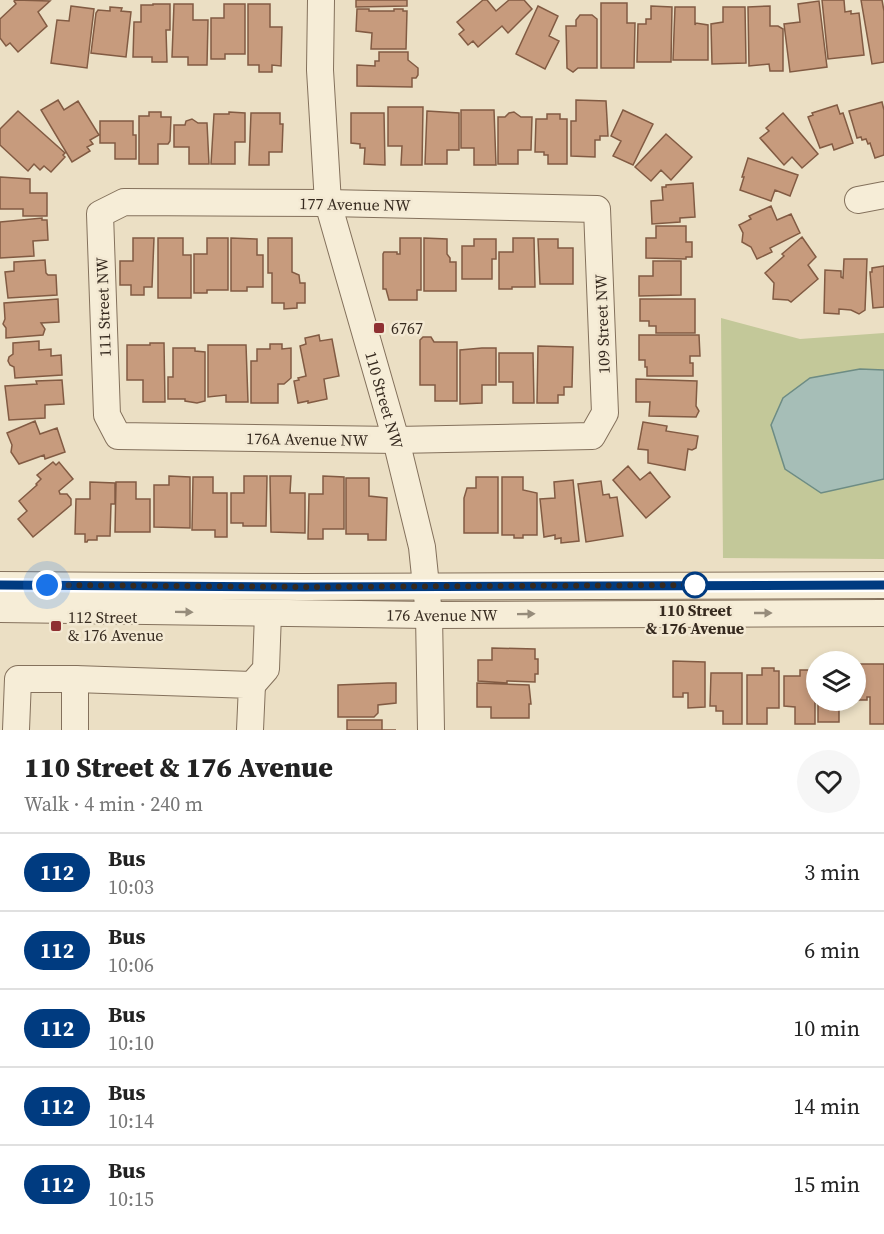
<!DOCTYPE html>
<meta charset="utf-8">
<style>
body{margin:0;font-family:"Source Serif 4",serif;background:#f6f6f6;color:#222;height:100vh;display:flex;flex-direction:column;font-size:22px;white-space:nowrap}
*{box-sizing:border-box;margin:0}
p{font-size:20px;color:#767676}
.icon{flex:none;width:33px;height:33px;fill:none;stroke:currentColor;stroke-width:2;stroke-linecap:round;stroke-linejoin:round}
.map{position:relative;height:730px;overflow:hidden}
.sheet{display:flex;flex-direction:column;background:#fff;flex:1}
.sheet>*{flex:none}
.badge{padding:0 12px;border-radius:20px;font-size:21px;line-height:39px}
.controls{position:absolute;left:806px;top:651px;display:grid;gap:12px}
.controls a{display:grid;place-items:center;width:60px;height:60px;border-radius:50%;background:#fff;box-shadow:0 3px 9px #0003;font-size:30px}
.you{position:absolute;width:30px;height:30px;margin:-15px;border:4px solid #fff;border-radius:50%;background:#1a73e8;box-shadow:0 0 0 9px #1a73e833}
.map>.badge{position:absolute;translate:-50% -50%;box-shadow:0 0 0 3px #fff}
.round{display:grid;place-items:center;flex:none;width:63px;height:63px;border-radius:32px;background:#f6f6f6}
.summary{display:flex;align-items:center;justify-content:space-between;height:102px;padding:0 24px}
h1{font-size:28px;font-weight:800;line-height:45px}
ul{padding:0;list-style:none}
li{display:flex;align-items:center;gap:18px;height:78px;padding:0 24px;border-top:2px solid #e0e0e0}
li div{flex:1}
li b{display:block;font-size:22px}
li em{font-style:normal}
li .badge{min-width:66px;font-weight:700;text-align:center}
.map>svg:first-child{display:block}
.green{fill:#c3c899}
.water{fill:#a6beb7;stroke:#6d8c84;stroke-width:1.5}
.building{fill:#c79b7d;stroke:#825b43;stroke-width:1.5}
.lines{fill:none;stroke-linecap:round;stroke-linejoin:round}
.minor-casing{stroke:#84715c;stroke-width:28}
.minor{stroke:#f6edd7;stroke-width:26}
.oneway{fill:#968c7b}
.line-casing{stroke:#fff;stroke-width:14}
.line{stroke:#003b80;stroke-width:9}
.walk{stroke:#362a1f;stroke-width:6;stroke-dasharray:0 10.8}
.poi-dot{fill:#8f3032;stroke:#f3e9d3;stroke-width:2}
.stop-dot{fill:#fff;stroke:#003b80;stroke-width:3}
.labels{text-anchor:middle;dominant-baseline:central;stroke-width:5;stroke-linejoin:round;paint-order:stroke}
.street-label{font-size:16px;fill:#362a1f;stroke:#f3e9d3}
.poi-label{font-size:16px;fill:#362a1f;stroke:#f3e9d3;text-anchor:start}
.stop-label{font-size:16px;font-weight:bold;fill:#362a1f;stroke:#f3e9d3}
</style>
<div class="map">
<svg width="884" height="730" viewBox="0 0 884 730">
<rect width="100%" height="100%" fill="#ebdfc4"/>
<path class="green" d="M721 318 800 339 884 333V559L723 558Z"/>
<path class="water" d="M860 369 884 370V479L821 493 785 469 771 425 783 398 810 378Z"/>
<path class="building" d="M15 0 50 1 38 12 47 26 18 52 10 43 6 46 0 38V19L16 4 14 1Z
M356 0H407V6L356 7Z
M483 0H487L496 11 509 0H524L532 9 508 33 502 26 478 47 473 41 468 45 459 34 464 30 457 22Z
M822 0H844L845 12 851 11V14L859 13 864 55 828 59Z
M861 0H882L884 11V62L872 64Z
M819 1 827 67 790 72 784 24 800 22 798 4Z
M601 3H627V23H635L634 68H601Z
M153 4H170V30H166L167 62H152V57H133L134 22H141V5H153Z
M174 4H193V20H208L207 65H188V57H172Z
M224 4H245V54H225V59H211V18H224Z
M248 4H270V27H282L281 66 272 65V72H259V65H248Z
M71 6 94 9 87 68 51 63 57 20 69 21Z
M538 6 558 16 549 36 559 41 545 69 516 54Z
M651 6 672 7 671 62H637L638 24H646V19H651Z
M770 6V26H778L783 29V71H770L769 64 749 66 748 7Z
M110 7 122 8 121 11 131 12 126 57 91 53 96 13 98 10 110 11Z
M675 7H695V25L696 23 708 25V60H673Z
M723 7H745L746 63 712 64 711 24 723 22Z
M357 9H369V11H394V9H403V11H407L406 49H371L372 33 356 31Z
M580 15H592L597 19V68H578L573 72 567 68 566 26H576V20Z
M379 52H408V60L418 68V75L416 78H412V87L357 86V65L375 66V61H379Z
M58 100 64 110 78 101 99 135 90 140 93 144 87 147 90 151 72 162 41 110Z
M576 100 606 101 608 136H600V140H595V157L571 156V121H576Z
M882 102 884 110V155L875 158 870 143 868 144 866 139 862 140 861 137 857 138 849 111Z
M837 105 840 114 843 113 853 143 834 150 832 144 820 148 808 117 813 115 812 113Z
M388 107H423L422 165H401L402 146H388Z
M461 110H494L496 165H474V148H461Z
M623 110 653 124 633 165 613 156 621 141 611 136Z
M18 111 65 153 63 155 65 157 51 172 44 166 40 170 34 164 28 171 0 145V129Z
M427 111 459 113V150H447V164H425Z
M149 112H161V117H171L170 141 168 144H158V164H139V116H149Z
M229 112 245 113V142H235V164H211L214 114H229Z
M514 112 521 117H532L531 150H518V164H498V117H505L509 113Z
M251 113H280V124H283L282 152H269V165H249Z
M351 113H384L385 165 364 164 365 148H360V144L351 143Z
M783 113 818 154 802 168 792 157 784 165 760 138 769 131 766 128Z
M547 114H560V119H567V164H548V155H544V152H535L536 119H547Z
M192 119 198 123H207L209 164H189V147H174V125H185L186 121Z
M100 121H133V135H136V159H115V143H100Z
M666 134 692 157 671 180 661 170 651 181 635 167Z
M748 158 798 175 790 196 775 190 771 201 740 190 744 177H742Z
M0 177 30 179V193H47V216H23V209H0Z
M693 183 695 217 680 218V222L652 224 651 201 663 200 662 187H666V185Z
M771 206 777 220 791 214 800 233 770 248 772 252 757 259 751 247 742 242 743 233 739 225 751 219 749 216Z
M42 218V220H47L48 240 33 241 34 256 0 258V222Z
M656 226H686V242H692V257H686V259L646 258V238H656Z
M802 237 816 257 808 265 818 279 791 302 788 300 773 299 774 283 765 273 784 256 782 254Z
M133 238H154L152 287H144V295H131V285H120V261H133Z
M158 238H183V255H191V298H158Z
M207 238H228V290H207V293H194V254H207Z
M231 238 257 239V255H263V287H247V291H231Z
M268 238H292V272L299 275 300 283H305V303H297V308L284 309V303H272V273H268Z
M400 238H421V290H417V300H389L386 289H383V254L384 252H397V254H400Z
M424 238 447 239V254L450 258V262H456V291H424Z
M513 238H534L535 287H512V289H499V252H513Z
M474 239H496V259H492V279H462V246H474Z
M538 239H558V248H573V284H540Z
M844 259H867L865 310 859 314 851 310 839 309V314L824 313 825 270 841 271V277L843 278Z
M45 260 46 273 48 275H56L57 295 8 298 5 272 14 271V262Z
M653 261H681V295L639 296V276H653Z
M884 266V307L873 308 870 272H872V268Z
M58 299 59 322 41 323 45 329 43 335 6 338V328L3 324 5 319 4 303Z
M640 299H695V333H656V326H649V321H640Z
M319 335 320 341 332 339 339 376 324 379 327 399 308 403V401L298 403 294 381 299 380 298 378 306 376 300 346 306 344 305 338Z
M639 335H699L700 356H690V363H693V376H647V367H645V360H639Z
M423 337H431L434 342H457V401H435V385H420V340Z
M39 341V350L51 349V356L61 355 62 375 15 378 14 367 10 365 8 361 9 357 13 354V343Z
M150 343H164L165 402H143V380H127V345H150Z
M270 344H282V349L291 348V378L284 384H278V403H251V361H257V349H270Z
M208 345H246L248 402H226V395L208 397Z
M538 346 573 347 572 387H564V395H558V403H537Z
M173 348H195V351L205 352V401L197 403 185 401V399H168V377H173Z
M482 348H496V385H482V403L460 404V350Z
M499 353H533L534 403H513V382H499Z
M636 379 697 381 696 406 699 411 696 417 649 416 650 402H636Z
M62 380 64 404 45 405V418L9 420 5 386 37 384 36 381Z
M35 421 40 434 57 428 65 452 45 459 44 455 19 464 11 452 12 445 7 433Z
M643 422 667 426 666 431 698 436 696 448 692 450 688 449 685 470 648 463V450L638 449Z
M53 462 56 465 59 462 73 479 59 491 60 494H67L71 499V505L33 537 18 519 27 511 19 501 37 485 36 484 41 479 37 475Z
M628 466 640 480 650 472 670 497 646 518 613 480Z
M169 476 190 477V528L154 527V485H169Z
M244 476H267L266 526H243V523H231V493H244Z
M270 476H291L290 493H305V533L271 532Z
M323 476 344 477V529H323V539H308L309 494H323Z
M193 477H213V493H227V537H215V530H192Z
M476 477H498V533H464V498L467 488H476Z
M502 477H523V490L537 493V535H523V538H514V535H502Z
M346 478H369V496L387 498 386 540H368V534H346Z
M573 480 579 541 561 543V538L555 539V535L544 537 540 499 555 498 554 482Z
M601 481 603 495 609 494 610 498 617 497 623 536 586 542 578 484Z
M90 482 115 483V504H111L110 536H97V540H88L87 542H85V534H75L76 499H90Z
M116 482H136V499H150V532H115Z
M492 648 535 649V659H538V674H535V682L507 681V683L478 681V660H492Z
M673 661 705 662V707L688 708V693H683V697H673Z
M855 664H884V724H870V697H867V700H855Z
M762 668H774V671H779V708H767V724H747V675H762Z
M800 670H815V724H795V707L784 706V676H800Z
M711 673H742V724H723V711H716V706H710Z
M388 683H396V703L378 705V713L374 717H338V685Z
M477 683 529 685 531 704H529V718H491V707H477Z
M818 700H839V722H818Z
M347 720H382V730H396H347Z"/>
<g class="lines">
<g class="minor-casing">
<g id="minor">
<path id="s1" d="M321 0 320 70 328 203 396 440 422 547 429 615 431 730"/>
<path d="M858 200 884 195"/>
<path d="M124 202 328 203 597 209 605 413 592 436 396 440 118 436 107 415 100 214Z"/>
<path d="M0 585 303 587 884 585"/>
<path id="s2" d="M0 609 429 615 884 613"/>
<path d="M75 679 252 685 250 730"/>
<path d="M252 685 266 669 268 613"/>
<path d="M16 730 18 679H75V730"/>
</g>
</g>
<use href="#minor" class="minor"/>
</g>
<defs><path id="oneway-solid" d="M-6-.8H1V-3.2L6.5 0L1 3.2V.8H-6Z" transform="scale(1.5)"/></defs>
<g class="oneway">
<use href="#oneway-solid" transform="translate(184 612) rotate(1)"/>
<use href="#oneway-solid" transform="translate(763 613)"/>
<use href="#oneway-solid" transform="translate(526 614) rotate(-1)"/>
</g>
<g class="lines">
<g class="line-casing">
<path id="line" d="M0 585 303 587 884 585"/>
</g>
<use href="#line" class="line"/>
<path class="walk" d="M47 585 303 587 701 585H695"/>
</g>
<g class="poi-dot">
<rect x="373" y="322" width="12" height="12" rx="3"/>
<rect x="50" y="620" width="12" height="12" rx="3"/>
</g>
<circle class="stop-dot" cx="695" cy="585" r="12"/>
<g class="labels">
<g class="street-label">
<text transform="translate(355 204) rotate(1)">177 Avenue NW</text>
<text transform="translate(103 307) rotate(-92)">111 Street NW</text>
<text transform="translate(602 324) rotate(-92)">109 Street NW</text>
<text stroke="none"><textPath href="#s1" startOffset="408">110 Street NW</textPath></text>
<text transform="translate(307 439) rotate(1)">176A Avenue NW</text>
<text stroke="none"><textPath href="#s2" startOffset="442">176 Avenue NW</textPath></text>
</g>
<g class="poi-label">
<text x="391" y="328">6767</text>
<text x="68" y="617">112 Street<tspan x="68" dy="18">&amp; 176 Avenue</tspan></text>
</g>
<g class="stop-label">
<text x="695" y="610">110 Street<tspan x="695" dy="18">&amp; 176 Avenue</tspan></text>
</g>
</g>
</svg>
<div class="controls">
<a><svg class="icon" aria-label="layers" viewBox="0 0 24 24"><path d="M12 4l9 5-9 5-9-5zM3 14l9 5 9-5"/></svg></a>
</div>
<div class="you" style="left:47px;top:585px"></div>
</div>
<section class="sheet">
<div class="summary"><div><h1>110 Street &amp; 176 Avenue</h1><p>Walk · 4 min · 240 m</p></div><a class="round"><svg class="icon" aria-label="heart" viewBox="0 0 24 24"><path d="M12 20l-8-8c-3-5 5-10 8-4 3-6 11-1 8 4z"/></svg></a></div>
<ul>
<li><span class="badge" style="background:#003b80;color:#fff">112</span><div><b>Bus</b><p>10:03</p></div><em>3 min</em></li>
<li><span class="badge" style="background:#003b80;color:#fff">112</span><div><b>Bus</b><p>10:06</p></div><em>6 min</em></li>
<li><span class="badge" style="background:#003b80;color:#fff">112</span><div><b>Bus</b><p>10:10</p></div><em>10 min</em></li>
<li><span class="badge" style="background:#003b80;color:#fff">112</span><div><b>Bus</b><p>10:14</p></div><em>14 min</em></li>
<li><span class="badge" style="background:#003b80;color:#fff">112</span><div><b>Bus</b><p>10:15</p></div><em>15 min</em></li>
</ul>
</section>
